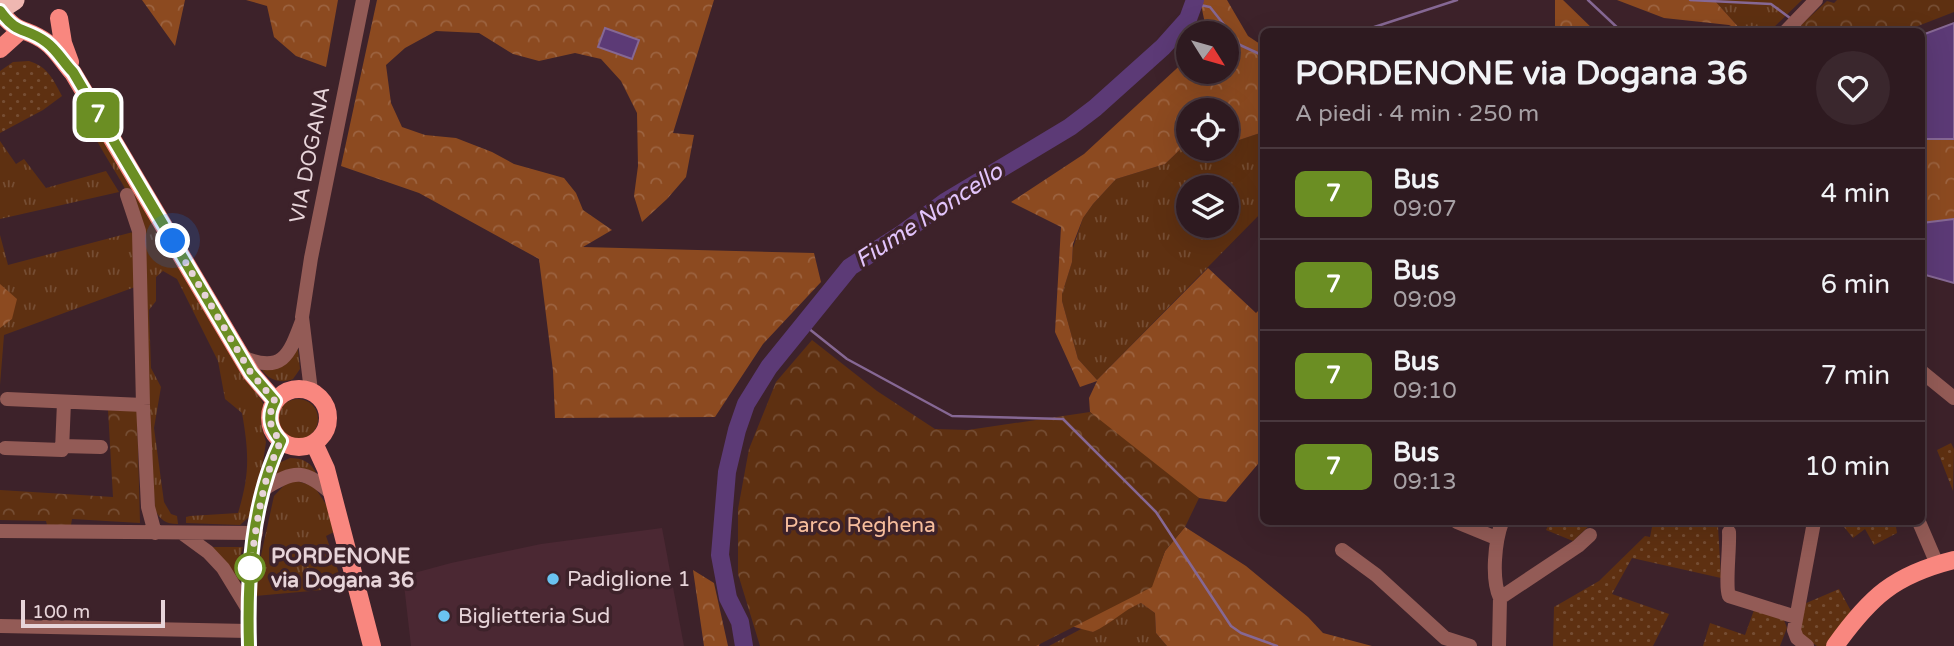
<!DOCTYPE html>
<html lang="it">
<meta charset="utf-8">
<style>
body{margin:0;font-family:"Varela Round",sans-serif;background:#3a272d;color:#f1f3f6;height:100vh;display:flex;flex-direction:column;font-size:26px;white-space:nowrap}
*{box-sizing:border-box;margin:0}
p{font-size:23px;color:#a7a1a5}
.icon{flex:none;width:38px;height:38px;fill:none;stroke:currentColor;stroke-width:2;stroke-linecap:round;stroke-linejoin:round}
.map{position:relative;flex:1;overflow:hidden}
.panel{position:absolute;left:1260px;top:28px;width:665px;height:497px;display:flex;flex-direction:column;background:#2e1a20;border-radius:10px;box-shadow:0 7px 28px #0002,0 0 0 2px #49383e}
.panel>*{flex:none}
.badge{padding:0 14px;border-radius:10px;font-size:24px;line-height:46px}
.needle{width:46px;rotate:127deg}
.fabs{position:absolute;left:1176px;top:21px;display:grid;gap:14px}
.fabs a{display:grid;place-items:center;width:63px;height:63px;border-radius:50%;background:#2e1a20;box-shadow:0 7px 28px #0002,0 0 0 2px #49383e;font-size:35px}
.scale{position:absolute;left:21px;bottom:18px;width:144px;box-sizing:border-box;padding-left:7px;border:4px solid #e7d4d9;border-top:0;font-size:19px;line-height:24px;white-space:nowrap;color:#e7d4d9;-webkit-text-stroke:5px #3d222a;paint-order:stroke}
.you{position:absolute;width:35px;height:35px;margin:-18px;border:5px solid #fff;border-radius:50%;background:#1a73e8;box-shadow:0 0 0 10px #1a73e833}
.map>.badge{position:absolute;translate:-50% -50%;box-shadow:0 0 0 4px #fff}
.round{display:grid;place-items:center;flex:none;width:74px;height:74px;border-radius:37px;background:#3a272d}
.overview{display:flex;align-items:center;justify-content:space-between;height:119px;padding:0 35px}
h1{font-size:33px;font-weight:700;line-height:52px}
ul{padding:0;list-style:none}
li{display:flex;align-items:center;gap:21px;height:91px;padding:0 35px;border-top:2px solid #49383e}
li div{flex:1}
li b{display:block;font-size:26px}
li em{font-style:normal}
li .badge{min-width:77px;font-weight:700;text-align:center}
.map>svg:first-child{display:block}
.built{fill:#4b2833}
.grass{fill:url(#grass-tufts);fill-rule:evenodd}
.forest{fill:url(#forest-crowns)}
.park{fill:url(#park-crowns)}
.garden{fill:url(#garden-dots)}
.water{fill:#5c3a76;stroke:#866894;stroke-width:2}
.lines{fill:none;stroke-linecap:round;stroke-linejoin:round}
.stream{stroke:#866894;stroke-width:2.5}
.river{stroke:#5c3a76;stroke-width:18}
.minor{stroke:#935b56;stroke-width:14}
.major{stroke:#f9877f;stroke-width:18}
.highway{stroke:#efb7b1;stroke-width:21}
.line-casing{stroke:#fff;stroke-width:16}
.line{stroke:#6b8e23;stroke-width:10}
.walk{stroke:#e7d4d9;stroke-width:7;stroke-dasharray:0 12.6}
.stop-dot{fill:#fff;stroke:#6b8e23;stroke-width:3.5}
.poi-dot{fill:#6ac3f1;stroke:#3d222a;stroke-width:2.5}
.labels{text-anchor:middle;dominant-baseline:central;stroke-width:7;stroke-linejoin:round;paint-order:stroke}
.street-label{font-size:21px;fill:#e7d4d9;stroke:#3d222a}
.park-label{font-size:21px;fill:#f7bd9c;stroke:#3d222a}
.stop-label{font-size:21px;font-weight:bold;fill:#e7d4d9;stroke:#3d222a;text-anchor:start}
.poi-label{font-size:21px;fill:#e7d4d9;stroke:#3d222a;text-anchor:start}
.water-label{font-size:23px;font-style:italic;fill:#e2c4fb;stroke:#3d222a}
</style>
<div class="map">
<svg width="1954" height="646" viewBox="0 0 1954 646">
<defs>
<pattern id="grass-tufts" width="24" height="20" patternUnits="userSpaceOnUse" patternTransform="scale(1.75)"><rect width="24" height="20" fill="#5e3011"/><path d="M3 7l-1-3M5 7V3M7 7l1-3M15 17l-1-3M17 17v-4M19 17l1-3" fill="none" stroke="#754d33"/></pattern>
<pattern id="forest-crowns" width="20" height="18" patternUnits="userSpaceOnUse" patternTransform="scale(1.75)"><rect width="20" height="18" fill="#8c4a20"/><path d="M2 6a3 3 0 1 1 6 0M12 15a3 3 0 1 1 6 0" fill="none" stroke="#9c6340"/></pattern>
<pattern id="park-crowns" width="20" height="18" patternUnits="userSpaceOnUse" patternTransform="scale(1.75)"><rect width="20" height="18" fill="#5e3011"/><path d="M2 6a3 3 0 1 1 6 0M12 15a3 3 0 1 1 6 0" fill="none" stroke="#754d33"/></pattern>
<pattern id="garden-dots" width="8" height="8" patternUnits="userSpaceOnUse" patternTransform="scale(1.75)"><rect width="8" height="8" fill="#5e3011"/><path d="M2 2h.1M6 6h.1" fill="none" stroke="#754d33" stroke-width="1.8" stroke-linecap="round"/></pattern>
</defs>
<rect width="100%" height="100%" fill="#3d222a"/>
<path class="built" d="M662 528 684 646H411L403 576 451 563 541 544Z"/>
<path class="grass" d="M1711 0H1802L1769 32 1742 31 1715 1Z
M78 96 181 272 263 403 261 424 266 442 263 462 254 505 250 516 240 525 186 523V517L190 516 238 513C250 474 249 453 242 413L225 399 218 361 177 279 163 271 156 277V301L149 310 151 368 161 387 154 428 164 502 171 514 177 516 178 524C165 524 161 520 155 510L137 212C120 173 89 138 78 96Z
M1263 132V211L1097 380 1078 359 1062 301V294L1072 262 1073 248 1083 218 1093 204 1116 179 1165 164 1188 142V149H1227V139L1233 142ZM1188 187H1227V226H1188Z
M0 141 16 164 24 159 46 188 106 171 119 192 0 219Z
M133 232 135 287 4 335 0 385V235L8 265Z
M298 349 300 369 293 379C281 384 269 380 262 370L272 369Z
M278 419a20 20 0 1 1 40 0a20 20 0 1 1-40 0Z
M290 458C302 458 311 462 316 473L289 469 275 475 279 463Z
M290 479 314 486 327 506 334 532 326 536 344 588 255 596V583L274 496Z
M208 547H243L237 568 240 572 239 586Z
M1141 603 1155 613 1156 633 1167 646H1049L1083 628 1093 632 1126 609Z"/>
<path class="forest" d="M142 0H185L175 46Z
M246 0H338L326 67 296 56 274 37 267 6Z
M377 0H714L673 133 694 135 686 177 667 199 642 222 634 196 638 166 637 113 621 81 601 59 575 53 539 61 513 54 479 33 436 31 405 48 386 65 391 103 402 127 425 135 456 138 492 152 514 164 564 178 576 193 583 210 612 230 583 247 814 253 821 282 763 344 715 417 555 418 553 371 539 259 419 193 341 166Z
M1200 0H1227L1248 36 1263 46V132L1233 142 1227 139V110H1188V142L1165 164 1116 179 1093 204 1083 218 1073 244 1072 262 1062 294V301L1078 359 1097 380 1208 268 1256 313 1263 306V458L1226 502 1199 498 1165 478 1090 412 1089 398 1097 381 1080 387 1055 332 1061 227 1011 202 1084 154 1188 58V72H1227V33H1207Z
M1555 0H1563L1595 31H1555Z
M1617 0H1711L1715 1 1742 31 1729 25 1664 18Z
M1922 139H1954V219L1922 223Z
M0 284 17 299 12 319 0 328Z
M1185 527 1246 566 1308 617 1323 633 1372 646H1167L1156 633 1155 613 1141 603C1123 610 1111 624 1093 632L1052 621 1043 628 1039 646H1018L1026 617 1034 608 1082 591 1119 587 1134 575 1159 567 1165 551Z
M693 570 714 583 728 646H704Z"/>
<path class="park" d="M1837 0H1954V12L1905 31 1798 32 1800 26 1827 1 1834 3Z
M812 340 877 391 935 429 968 430 1090 412 1199 498 1185 527 1165 551 1152 587 1036 646H760L738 574V509L749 449 776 382Z
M108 410 137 411 140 523 72 519 71 525H47L46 521 0 520V490L113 497Z"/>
<path class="garden" d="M29 61C48 67 53 79 62 96L43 110 0 133V71L13 62Z
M1951 443 1954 449 1953 491 1937 450Z
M1550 522H1589L1592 523 1573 541 1546 530Z
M1653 522H1723L1718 526 1721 578 1632 558 1612 594 1669 614 1653 646H1553L1554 607 1599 581 1645 536 1650 537Z
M1840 522H1910L1896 527 1897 533 1874 545 1865 529 1853 538Z
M1839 589 1851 611 1826 646H1817L1800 635 1804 604Z
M1754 610 1784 620 1787 628 1780 646H1703L1710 623 1745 635Z"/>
<path class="water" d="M1954 23V139H1922V35Z
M605 28 639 40 632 59 598 47Z
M1954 219V283L1922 274V223Z"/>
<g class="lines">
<path class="stream" d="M1588 0 1622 32
M1690 0 1771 4 1790 18
M1195 4 1210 7 1240 45 1264 56
M1798 25 1808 32
M1359 32 1457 0
M803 324 847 359 952 416 1063 419 1156 512 1231 626 1241 633 1277 646"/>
<path class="river" d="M744 646 740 622 728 598 720 555 727 472 737 430 746 404 769 367 850 267 903 233 945 202 1070 127 1095 108 1163 47 1188 19 1195 0"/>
<path class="minor" d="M1785 32 1816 0
M127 195 139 231 143 405 148 507 155 533
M242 357C282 374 289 356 302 321
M1922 372 1954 398
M311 391 302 317 311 258 363 0
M7 399 143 405
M62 446 101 447
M5 448 62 450 64 402
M264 489C295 469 305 469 333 495
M1457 522 1496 538
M1919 522 1937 564
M0 531 256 533
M1729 532C1730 547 1725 586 1729 596L1796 617
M182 533 208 552 223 568 248 609
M1342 550 1376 575 1445 638 1470 646
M1500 598 1578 546 1590 535
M0 626 248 631
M249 646C247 580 251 501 281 441
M1499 646 1500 598C1491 579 1495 541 1502 522
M1807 646 1797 638 1794 630 1814 522"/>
<path class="major" d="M0 11C17 35 26 27 46 42 57 50 64 63 73 73L251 373 275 401
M59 18 63 43 70 62
M0 49 20 31
M270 418a29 29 0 1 1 58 0a29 29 0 1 1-58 0Z
M314 443 326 469 372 646
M1835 646C1870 597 1894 575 1954 560"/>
<path class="highway" d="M0 9 14 0"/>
</g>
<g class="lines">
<g class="line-casing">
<path id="line" d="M0 11C17 35 26 27 46 42 57 50 64 63 73 72L251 373 275 401C267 416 269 428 281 441 251 502 247 579 249 646"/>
</g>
<use href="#line" class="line"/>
<path class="walk" d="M173 241 251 373 275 401C267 416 269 428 281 441 261 481 257 525 250 568"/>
</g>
<circle class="stop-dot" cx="250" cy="568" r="14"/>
<g class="poi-dot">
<circle cx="553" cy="579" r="7"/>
<circle cx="444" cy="616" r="7"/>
</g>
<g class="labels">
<g class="street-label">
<text transform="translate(310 155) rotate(-79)">VIA DOGANA</text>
</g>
<g class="park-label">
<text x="860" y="525">Parco Reghena</text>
</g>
<g class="stop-label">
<text x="271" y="556">PORDENONE<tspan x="271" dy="24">via Dogana 36</tspan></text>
</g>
<g class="poi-label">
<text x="567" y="579">Padiglione 1</text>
<text x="458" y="616">Biglietteria Sud</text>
</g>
<g class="water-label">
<text transform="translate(929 216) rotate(-33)">Fiume Noncello</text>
</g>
</g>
</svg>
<div class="fabs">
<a><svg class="needle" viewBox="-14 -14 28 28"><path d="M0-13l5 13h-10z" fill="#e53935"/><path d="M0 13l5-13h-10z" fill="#a7a1a5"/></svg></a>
<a><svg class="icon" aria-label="locate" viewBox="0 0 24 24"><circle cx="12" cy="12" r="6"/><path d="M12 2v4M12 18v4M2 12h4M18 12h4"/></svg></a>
<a><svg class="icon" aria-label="layers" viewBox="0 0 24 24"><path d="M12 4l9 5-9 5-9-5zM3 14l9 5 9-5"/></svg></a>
</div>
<div class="scale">100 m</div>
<div class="you" style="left:173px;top:241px"></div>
<b class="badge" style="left:98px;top:115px;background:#6b8e23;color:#fff">7</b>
<section class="panel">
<div class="overview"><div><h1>PORDENONE via Dogana 36</h1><p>A piedi · 4 min · 250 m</p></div><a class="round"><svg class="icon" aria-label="heart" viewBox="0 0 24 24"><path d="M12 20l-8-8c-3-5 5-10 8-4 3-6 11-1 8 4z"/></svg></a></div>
<ul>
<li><span class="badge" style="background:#6b8e23;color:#fff">7</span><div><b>Bus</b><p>09:07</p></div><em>4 min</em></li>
<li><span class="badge" style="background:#6b8e23;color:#fff">7</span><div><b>Bus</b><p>09:09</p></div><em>6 min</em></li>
<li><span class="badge" style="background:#6b8e23;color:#fff">7</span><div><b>Bus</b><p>09:10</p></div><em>7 min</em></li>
<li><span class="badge" style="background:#6b8e23;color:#fff">7</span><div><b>Bus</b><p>09:13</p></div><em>10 min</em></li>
</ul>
</section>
</div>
